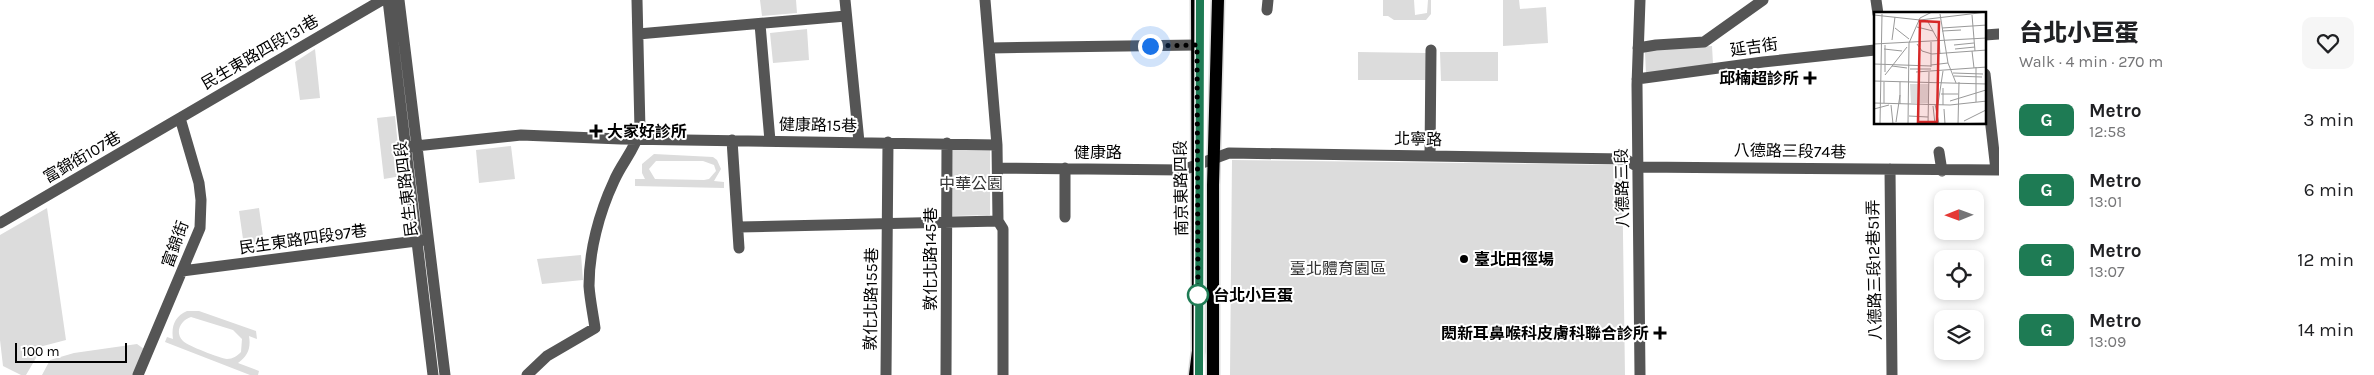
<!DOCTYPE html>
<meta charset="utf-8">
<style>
body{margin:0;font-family:Karla,"Noto Sans TC",sans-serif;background:#f6f6f6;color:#202124;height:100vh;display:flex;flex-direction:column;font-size:19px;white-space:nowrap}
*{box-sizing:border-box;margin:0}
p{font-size:16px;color:#757577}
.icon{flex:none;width:28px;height:28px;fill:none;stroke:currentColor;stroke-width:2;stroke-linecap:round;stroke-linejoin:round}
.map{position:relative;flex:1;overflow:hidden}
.details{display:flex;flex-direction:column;background:#fff;width:375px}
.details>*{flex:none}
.badge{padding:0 10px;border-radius:8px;font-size:18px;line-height:32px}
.needle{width:32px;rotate:269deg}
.fabs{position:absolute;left:1934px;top:190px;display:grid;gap:10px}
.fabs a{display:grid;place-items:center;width:50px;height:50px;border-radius:10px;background:#fff;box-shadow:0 2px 8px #0003;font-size:25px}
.scale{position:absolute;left:15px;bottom:12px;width:112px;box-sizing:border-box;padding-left:5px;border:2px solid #000;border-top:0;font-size:14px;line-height:18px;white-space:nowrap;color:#000;-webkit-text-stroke:4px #fff;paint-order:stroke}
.you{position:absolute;width:25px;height:25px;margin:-12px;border:4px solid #fff;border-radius:50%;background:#1a73e8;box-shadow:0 0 0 8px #1a73e833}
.map>.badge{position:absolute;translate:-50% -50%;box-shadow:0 0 0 2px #fff}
.round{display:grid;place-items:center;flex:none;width:52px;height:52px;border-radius:10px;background:#f6f6f6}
.head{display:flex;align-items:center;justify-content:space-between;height:85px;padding:0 20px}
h1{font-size:24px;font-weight:800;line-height:38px}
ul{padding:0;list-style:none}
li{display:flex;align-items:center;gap:15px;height:70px;padding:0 20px}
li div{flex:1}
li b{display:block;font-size:19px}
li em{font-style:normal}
li .badge{min-width:55px;font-weight:700;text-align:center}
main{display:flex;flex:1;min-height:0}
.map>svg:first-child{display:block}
.green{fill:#dcdcdc;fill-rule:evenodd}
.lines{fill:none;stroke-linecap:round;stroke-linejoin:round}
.major-casing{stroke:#dbdbdb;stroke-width:15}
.minor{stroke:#555;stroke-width:11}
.major{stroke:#000;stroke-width:12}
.line-casing{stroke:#fff;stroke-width:11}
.line{stroke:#1e7b54;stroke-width:8}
.walk{stroke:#000;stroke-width:5;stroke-dasharray:0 9}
.poi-dot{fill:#000;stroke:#fff;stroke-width:2}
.stop-dot{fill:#fff;stroke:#1e7b54;stroke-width:2.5}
.labels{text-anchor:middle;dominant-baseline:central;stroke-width:4;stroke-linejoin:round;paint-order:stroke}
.street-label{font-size:16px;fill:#000;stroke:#fff}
.poi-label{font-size:16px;font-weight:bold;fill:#000;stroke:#fff;text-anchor:end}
.park-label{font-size:16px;fill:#333;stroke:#fff}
.stop-label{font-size:16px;font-weight:bold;fill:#000;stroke:#fff;text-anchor:start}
.inset-road{fill:none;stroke:#999;stroke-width:1}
.view{fill:#d62828;fill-opacity:0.15;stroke:#d62828;stroke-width:2.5}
.inset-edge{fill:none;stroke:#000;stroke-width:2.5}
</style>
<main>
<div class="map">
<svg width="1999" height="375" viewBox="0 0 1999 375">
<rect width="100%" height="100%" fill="#fff"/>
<path class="green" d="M760 0H796L797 13 762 16Z
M1383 0H1414L1415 15 1427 13 1428 0H1431V14L1426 20H1394L1388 16H1383Z
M1503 0H1519L1520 9 1546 7 1548 43 1503 46Z
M807 29 809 60 773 63 770 33Z
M1712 46 1713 64 1646 73 1645 53 1647 50Z
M315 49 320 98 300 100 295 62Z
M1358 52 1426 53V80H1358Z
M1440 52H1498V81H1441Z
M395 116 401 176 384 179 377 118Z
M511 146 515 179 479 183 476 150Z
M952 150H990V215L952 216Z
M654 154 713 157 717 160 721 169 714 181 724 182V188L635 186V179H645L642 173V164ZM656 161H703L714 165 716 171 709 179 704 180 655 179 649 169Z
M1232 160 1622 165 1625 375H1230Z
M47 208 66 340 43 346 26 375H21L3 366 0 340V235Z
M259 208 265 250 245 253 239 211Z
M581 255 583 280 542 284 537 259Z
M187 311H199L256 331 257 339 249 336C251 348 248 356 238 363L259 371 258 375H250L165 342 167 337 173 339C171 326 175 316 187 311ZM191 317 233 330 242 339 241 352C237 356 233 359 227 359 220 358 188 346 183 341 174 332 181 320 191 317Z
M137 344 144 349 133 375H42L50 360 74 353Z"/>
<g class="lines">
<g class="major-casing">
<path id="major" d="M1195 375 1198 351 1197 0
M1213 375V185L1218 0"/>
</g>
<path class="minor" d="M388 0 433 375
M399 0 445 375
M845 0 859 142
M985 0 997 145 998 221 1003 229V375
M1640 0 1637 85 1640 375
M1876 0 1878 14
M1267 10 1268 0
M760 24 770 141
M638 34 846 16
M1985 35 1999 34
M990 48 1197 45
M1638 48 1656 45 1704 42 1763 0
M1985 74 1996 170
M1637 79 1763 62 1875 50
M732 140 739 248
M406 147 521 135 621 139 997 145
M1939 152 1942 171
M1430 156 1431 50
M998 168 1183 170 1229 153 1625 159 1638 167 1999 170
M1890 169 1892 375
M1065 217V168
M0 223 382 0
M739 227 998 221
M182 271 424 240
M138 375 200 228 201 200 199 183 180 118
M527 375 547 356 595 328C593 314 590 300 589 286 589 251 599 213 614 181 621 164 636 148 640 130L637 0
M886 375 888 142
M946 375 947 143"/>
<use href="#major" class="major"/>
</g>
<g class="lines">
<g class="line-casing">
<path id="line" d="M1199 375 1200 0"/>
</g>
<use href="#line" class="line"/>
<path class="walk" d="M1150 46 1197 45 1198 297V295"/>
</g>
<g class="poi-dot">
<path d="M1807.5 70.5h5v5h5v5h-5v5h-5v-5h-5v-5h5z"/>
<path d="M593.5 123.5h5v5h5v5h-5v5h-5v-5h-5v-5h5z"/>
<circle cx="1464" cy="259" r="5"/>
<path d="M1657.5 325.5h5v5h5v5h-5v5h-5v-5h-5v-5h5z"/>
</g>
<circle class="stop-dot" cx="1198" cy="295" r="10"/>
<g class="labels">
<g class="street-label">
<text transform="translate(1754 47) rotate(-8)">延吉街</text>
<text transform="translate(260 52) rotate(-30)">民生東路四段131巷</text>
<text transform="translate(818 125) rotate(1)">健康路15巷</text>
<text transform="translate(1418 139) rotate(1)">北寧路</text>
<text transform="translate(1790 151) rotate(1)">八德路三段74巷</text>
<text x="1098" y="152">健康路</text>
<text transform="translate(82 157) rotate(-30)">富錦街107巷</text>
<text transform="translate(1181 188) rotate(-91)">南京東路四段</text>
<text transform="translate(1622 188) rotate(-91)">八德路三段</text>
<text transform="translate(406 189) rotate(-97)">民生東路四段</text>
<text transform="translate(303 239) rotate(-8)">民生東路四段97巷</text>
<text transform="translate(175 244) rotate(-70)">富錦街</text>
<text transform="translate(930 259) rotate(-90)">敦化北路145巷</text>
<text transform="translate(1874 270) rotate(-91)">八德路三段12巷51弄</text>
<text transform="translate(871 299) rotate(-89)">敦化北路155巷</text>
</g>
<g class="poi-label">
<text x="1799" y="78">邱楠超診所</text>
<text x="607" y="131" text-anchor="start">大家好診所</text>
<text x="1474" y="259" text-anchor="start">臺北田徑場</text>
<text x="1649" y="333">閎新耳鼻喉科皮膚科聯合診所</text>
</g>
<g class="park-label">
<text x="971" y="183">中華公園</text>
<text x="1338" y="268">臺北體育園區</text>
</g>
<g class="stop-label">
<text x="1213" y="295">台北小巨蛋</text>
</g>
</g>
<g transform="translate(1874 12)">
<rect width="112" height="112" fill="#fff"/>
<path d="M36 72H55V91H37Z" fill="#dcdcdc"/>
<path class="inset-road" d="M66 2 74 51 82 71M0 3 46 8 113 0M98 3 101 39M53 8 65 30 66 42M43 15 59 19M21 16 35 27M68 16 113 13M68 19 87 18M18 28 21 5M0 32 113 26M43 32 48 39 58 42 113 38M80 33 100 31M10 37 28 39M81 37 101 35M98 39 100 56M0 52 57 54M57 53 74 51M18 54 33 56M57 55V30M102 55V90M36 57H57M11 60V33M42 60 113 55M79 61 109 62M11 63 33 35M80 64 108 65M0 69 113 72M67 82H84M76 89 112 78M0 91 76 93 113 89M10 91V70M26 92V70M61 92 65 112M64 92 69 59M17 93 19 112M69 93V76M59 94 61 112M0 97 15 93M70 97 71 112M35 104 54 105M90 109 112 98M22 110 26 83M5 112H35M6 112 8 2M34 112 35 31 46 6 58 0M54 112 55 60M77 112 113 111M84 112 85 70"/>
<path class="view" d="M46 9 65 10 63 110H44Z"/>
<rect width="112" height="112" class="inset-edge"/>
</g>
</svg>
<div class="fabs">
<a><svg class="needle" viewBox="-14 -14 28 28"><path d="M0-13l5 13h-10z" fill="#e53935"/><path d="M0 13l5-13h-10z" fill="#757577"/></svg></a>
<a><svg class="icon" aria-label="locate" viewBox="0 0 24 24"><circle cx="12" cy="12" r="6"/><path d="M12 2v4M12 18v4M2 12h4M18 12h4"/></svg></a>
<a><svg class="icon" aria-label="layers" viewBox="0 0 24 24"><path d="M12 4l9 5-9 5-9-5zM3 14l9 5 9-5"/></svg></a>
</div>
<div class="scale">100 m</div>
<div class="you" style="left:1150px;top:46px"></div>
</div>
<section class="details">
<div class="head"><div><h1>台北小巨蛋</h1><p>Walk · 4 min · 270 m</p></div><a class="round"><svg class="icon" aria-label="heart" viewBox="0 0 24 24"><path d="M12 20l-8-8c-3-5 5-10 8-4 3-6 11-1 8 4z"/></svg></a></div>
<ul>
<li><span class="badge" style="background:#1e7b54;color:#fff">G</span><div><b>Metro</b><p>12:58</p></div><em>3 min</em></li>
<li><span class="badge" style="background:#1e7b54;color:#fff">G</span><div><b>Metro</b><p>13:01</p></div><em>6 min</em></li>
<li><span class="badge" style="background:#1e7b54;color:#fff">G</span><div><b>Metro</b><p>13:07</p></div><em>12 min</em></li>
<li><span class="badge" style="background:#1e7b54;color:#fff">G</span><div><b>Metro</b><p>13:09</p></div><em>14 min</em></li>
</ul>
</section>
</main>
